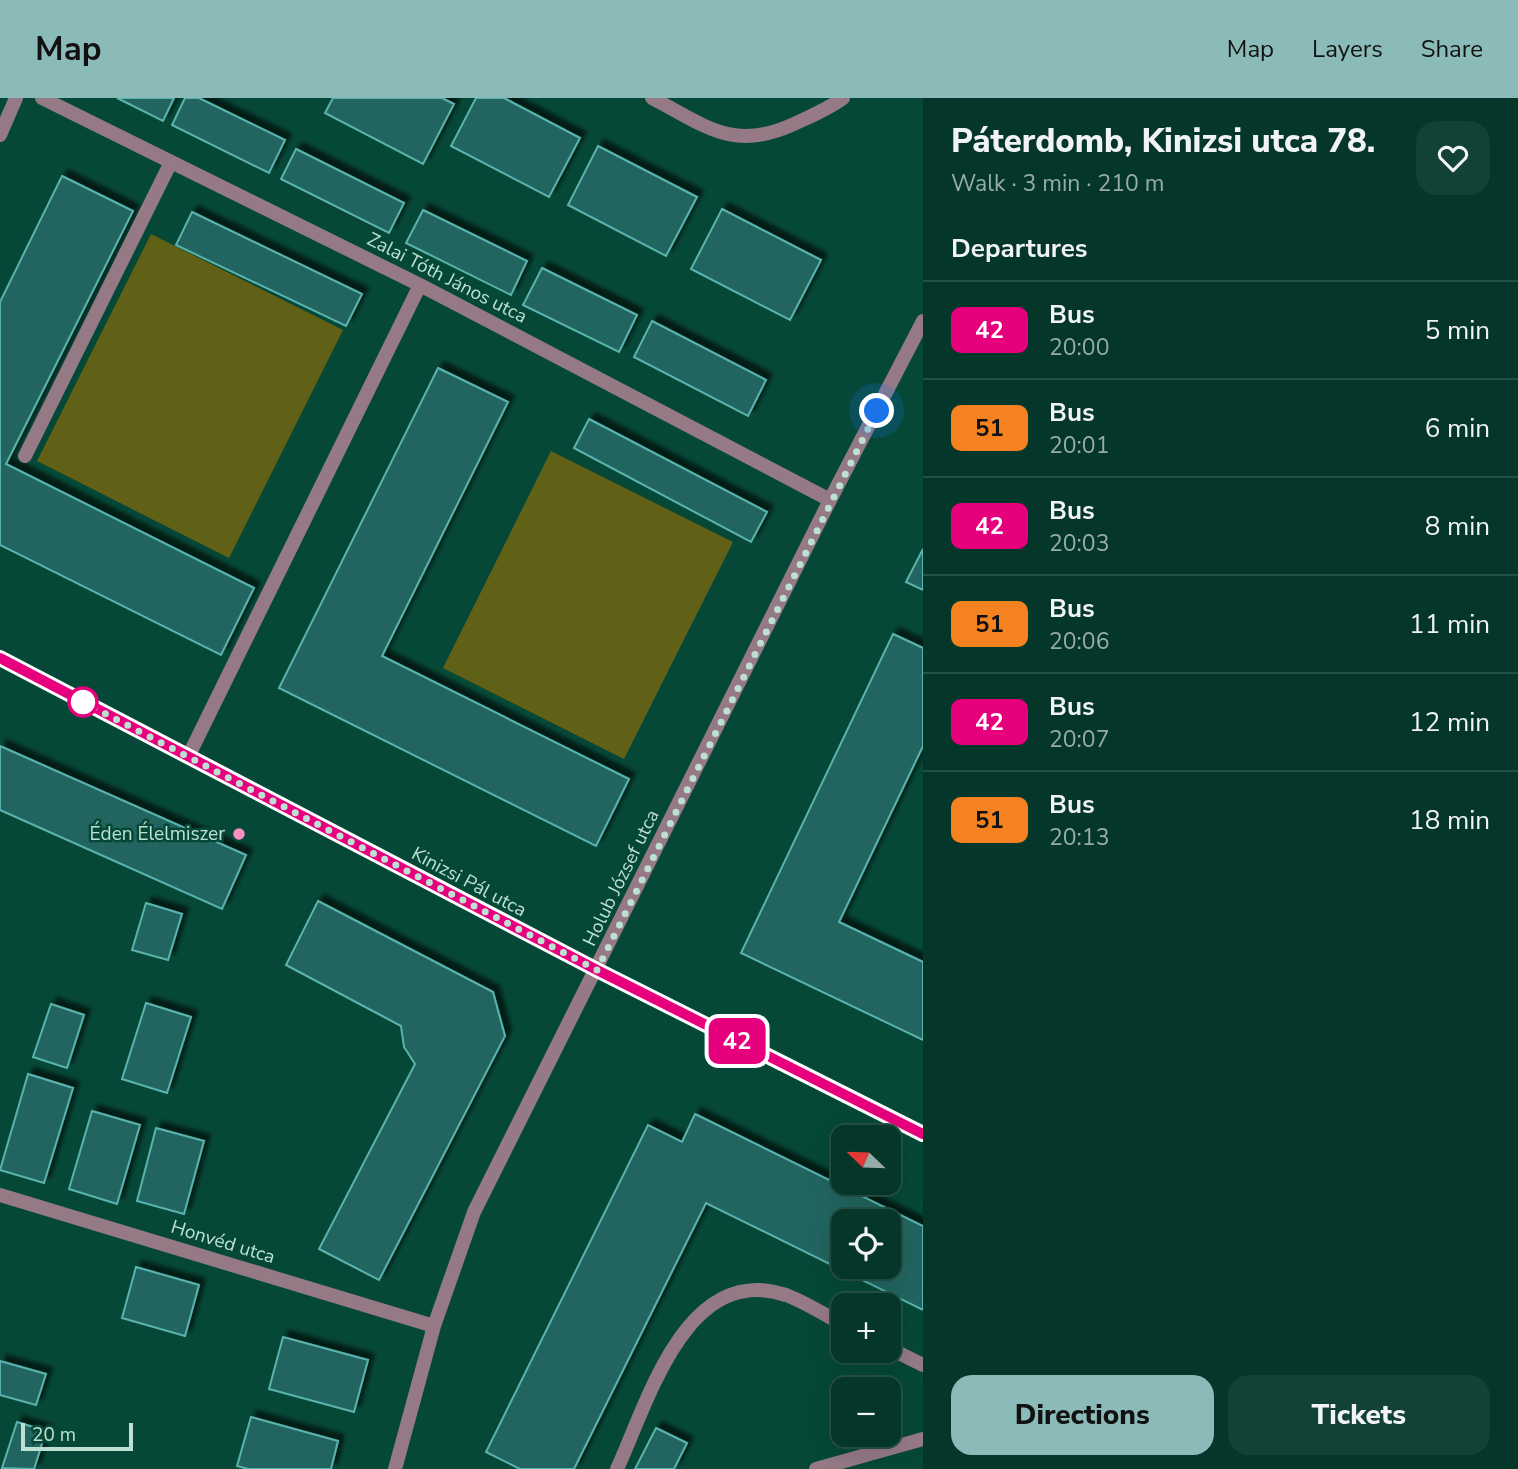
<!DOCTYPE html>
<meta charset="utf-8">
<style>
body{margin:0;font-family:"Nunito Sans",sans-serif;background:#124135;color:#f1f3f6;height:100vh;display:flex;flex-direction:column;font-size:26px;white-space:nowrap}
*{box-sizing:border-box;margin:0}
p{font-size:23px;color:#97aba8}
.icon{flex:none;width:38px;height:38px;fill:none;stroke:currentColor;stroke-width:2;stroke-linecap:round;stroke-linejoin:round}
.map{position:relative;flex:1;overflow:hidden}
.panel{display:flex;flex-direction:column;background:#043629;width:595px}
.panel>*{flex:none}
.badge{padding:0 14px;border-radius:10px;font-size:24px;line-height:46px}
.needle{width:46px;rotate:293deg}
.controls{position:absolute;left:831px;top:1027px;display:grid;gap:14px}
.controls a{display:grid;place-items:center;width:70px;height:70px;border-radius:14px;background:#043629;box-shadow:0 7px 28px #0002,0 0 0 2px #255046;font-size:35px}
.scale{position:absolute;left:21px;bottom:18px;width:112px;box-sizing:border-box;padding-left:7px;border:4px solid #bce0d2;border-top:0;font-size:19px;line-height:24px;white-space:nowrap;color:#bce0d2;-webkit-text-stroke:5px #064837;paint-order:stroke}
.you{position:absolute;width:35px;height:35px;margin:-18px;border:5px solid #fff;border-radius:50%;background:#1a73e8;box-shadow:0 0 0 10px #1a73e833}
.map>.badge{position:absolute;translate:-50% -50%;box-shadow:0 0 0 4px #fff}
h2{padding:0 28px;font-size:26px;line-height:63px}
.round{display:grid;place-items:center;flex:none;width:74px;height:74px;border-radius:21px;background:#124135}
.headline{display:flex;align-items:center;justify-content:space-between;height:119px;padding:0 28px}
h1{font-size:33px;font-weight:800;line-height:52px}
.cta{display:flex;gap:14px;margin-top:auto;padding:14px 28px}
.cta a{flex:1;height:80px;border-radius:21px;background:#8bbbb9;color:#111;font-size:28px;font-weight:800;line-height:80px;text-align:center}
.cta a+a{background:#124135;color:#f1f3f6}
ul{padding:0;list-style:none}
li{display:flex;align-items:center;gap:21px;height:98px;padding:0 28px;border-top:2px solid #255046}
li div{flex:1}
li b{display:block;font-size:26px}
li em{font-style:normal}
li .badge{min-width:77px;font-weight:700;text-align:center}
header{display:flex;align-items:center;gap:42px;box-sizing:border-box;height:98px;padding:0 35px;background:#8bbbb9;color:#111}
header strong{font-size:33px}
nav{display:flex;gap:38px;margin-inline-start:auto;font-size:24px}
main{display:flex;flex:1;min-height:0}
.map>svg:first-child{display:block}
.green{fill:#606017}
.building{fill:#216561;stroke:#5ab3ac;stroke-width:2;fill-rule:evenodd;filter:url(#shadow)}
.lines{fill:none;stroke-linecap:round;stroke-linejoin:round}
.service{stroke:#957a86;stroke-width:14}
.minor{stroke:#957a86;stroke-width:14}
.line-casing{stroke:#fff;stroke-width:16}
.line{stroke:#e6007e;stroke-width:10}
.walk{stroke:#bce0d2;stroke-width:7;stroke-dasharray:0 12.6}
.stop-dot{fill:#fff;stroke:#e6007e;stroke-width:3.5}
.poi-dot{fill:#fa8fc6;stroke:#064837;stroke-width:2.5}
.labels{text-anchor:middle;dominant-baseline:central;stroke-width:5;stroke-linejoin:round;paint-order:stroke}
.street-label{font-size:19px;fill:#bce0d2;stroke:#064837}
.poi-label{font-size:19px;fill:#bce0d2;stroke:#064837;text-anchor:end}
</style>
<header>
<strong>Map</strong>
<nav><a>Map</a><a>Layers</a><a>Share</a></nav>
</header>
<main>
<div class="map">
<svg width="923" height="1371" viewBox="0 0 923 1371">
<defs>
<filter id="shadow"><feDropShadow dx="6" dy="-6" stdDeviation="2" flood-color="#0009"/></filter>
</defs>
<rect width="100%" height="100%" fill="#064837"/>
<path class="green" d="M151 136 343 232 229 460 37 363Z
M551 353 733 444 624 661 443 570Z"/>
<path class="building" d="M117 0H174L163 23Z
M185 0H199L285 42 269 75 172 27Z
M333 0H442L454 6 423 66 325 15Z
M476 0H504L580 40 549 99 451 48Z
M598 48 697 99 666 158 568 107Z
M296 51 404 105 389 135 281 81Z
M62 78 133 113 6 366 254 490 221 557 0 447V204Z
M722 111 821 162 790 222 691 171Z
M423 112 527 163 511 197 406 145Z
M192 114 362 196 346 228 176 147Z
M542 170 637 217 619 254 523 207Z
M652 223 766 282 748 318 634 259Z
M438 270 508 304 382 558 629 681 596 748 279 590Z
M589 321 767 414 751 444 574 350Z
M923 451V492L906 484Z
M893 536 923 550V648L839 824 923 864V942L741 855Z
M0 648 246 757 222 811 0 712Z
M318 803 493 894 505 938 379 1182 319 1151 415 966 404 949 401 928 286 867Z
M146 805 182 816 168 862 132 852Z
M146 905 191 919 167 995 122 981Z
M51 906 84 917 67 970 33 959Z
M28 976 73 990 44 1085 0 1072Z
M92 1013 140 1027 117 1106 69 1091Z
M695 1016 923 1128V1212L706 1105 574 1371H520L486 1354 648 1027 682 1044ZM844 1124H889V1169H844Z
M156 1030 204 1043 184 1116 137 1103Z
M136 1169 199 1187 185 1238 122 1220Z
M283 1239 368 1262 354 1314 269 1291Z
M0 1263 46 1276 36 1307 0 1297Z
M251 1319 338 1343 331 1371H248L237 1368Z
M17 1324 46 1333 34 1371 2 1370Z
M656 1330 687 1345 674 1371H635Z"/>
<g class="lines">
<path class="service" d="M25 358 171 64
M889 1250 923 1267
M617 1371C648 1304 686 1164 786 1197 805 1204 825 1217 844 1227"/>
<path class="minor" d="M42 0 420 187 830 402
M652 0C706 28 733 54 794 26 811 18 828 11 843 0
M0 37 16 0
M0 560 597 872 923 1036
M188 659 420 187
M0 1097 434 1228
M395 1371 434 1228 474 1114 830 402 923 223
M816 1371 923 1341"/>
</g>
<g class="lines">
<g class="line-casing">
<path id="line" d="M0 560 597 872 923 1036"/>
</g>
<use href="#line" class="line"/>
<path class="walk" d="M83 604 597 872 877 313"/>
</g>
<circle class="stop-dot" cx="83" cy="604" r="14"/>
<circle class="poi-dot" cx="239" cy="736" r="7"/>
<g class="labels">
<g class="street-label">
<text transform="translate(447 180) rotate(27)">Zalai Tóth János utca</text>
<text transform="translate(621 780) rotate(-64)">Holub József utca</text>
<text transform="translate(469 784) rotate(28)">Kinizsi Pál utca</text>
<text transform="translate(223 1144) rotate(17)">Honvéd utca</text>
</g>
<g class="poi-label">
<text x="225" y="736">Éden Élelmiszer</text>
</g>
</g>
</svg>
<div class="controls">
<a><svg class="needle" viewBox="-14 -14 28 28"><path d="M0-13l5 13h-10z" fill="#e53935"/><path d="M0 13l5-13h-10z" fill="#97aba8"/></svg></a>
<a><svg class="icon" aria-label="locate" viewBox="0 0 24 24"><circle cx="12" cy="12" r="6"/><path d="M12 2v4M12 18v4M2 12h4M18 12h4"/></svg></a>
<a>+</a>
<a>−</a>
</div>
<div class="scale">20 m</div>
<div class="you" style="left:877px;top:313px"></div>
<b class="badge" style="left:737px;top:943px;background:#e6007e;color:#fff">42</b>
</div>
<section class="panel">
<div class="headline"><div><h1>Páterdomb, Kinizsi utca 78.</h1><p>Walk · 3 min · 210 m</p></div><a class="round"><svg class="icon" aria-label="heart" viewBox="0 0 24 24"><path d="M12 20l-8-8c-3-5 5-10 8-4 3-6 11-1 8 4z"/></svg></a></div>
<h2>Departures</h2>
<ul>
<li><span class="badge" style="background:#e6007e;color:#fff">42</span><div><b>Bus</b><p>20:00</p></div><em>5 min</em></li>
<li><span class="badge" style="background:#f58220;color:#111">51</span><div><b>Bus</b><p>20:01</p></div><em>6 min</em></li>
<li><span class="badge" style="background:#e6007e;color:#fff">42</span><div><b>Bus</b><p>20:03</p></div><em>8 min</em></li>
<li><span class="badge" style="background:#f58220;color:#111">51</span><div><b>Bus</b><p>20:06</p></div><em>11 min</em></li>
<li><span class="badge" style="background:#e6007e;color:#fff">42</span><div><b>Bus</b><p>20:07</p></div><em>12 min</em></li>
<li><span class="badge" style="background:#f58220;color:#111">51</span><div><b>Bus</b><p>20:13</p></div><em>18 min</em></li>
</ul>
<div class="cta"><a>Directions</a><a>Tickets</a></div>
</section>
</main>
